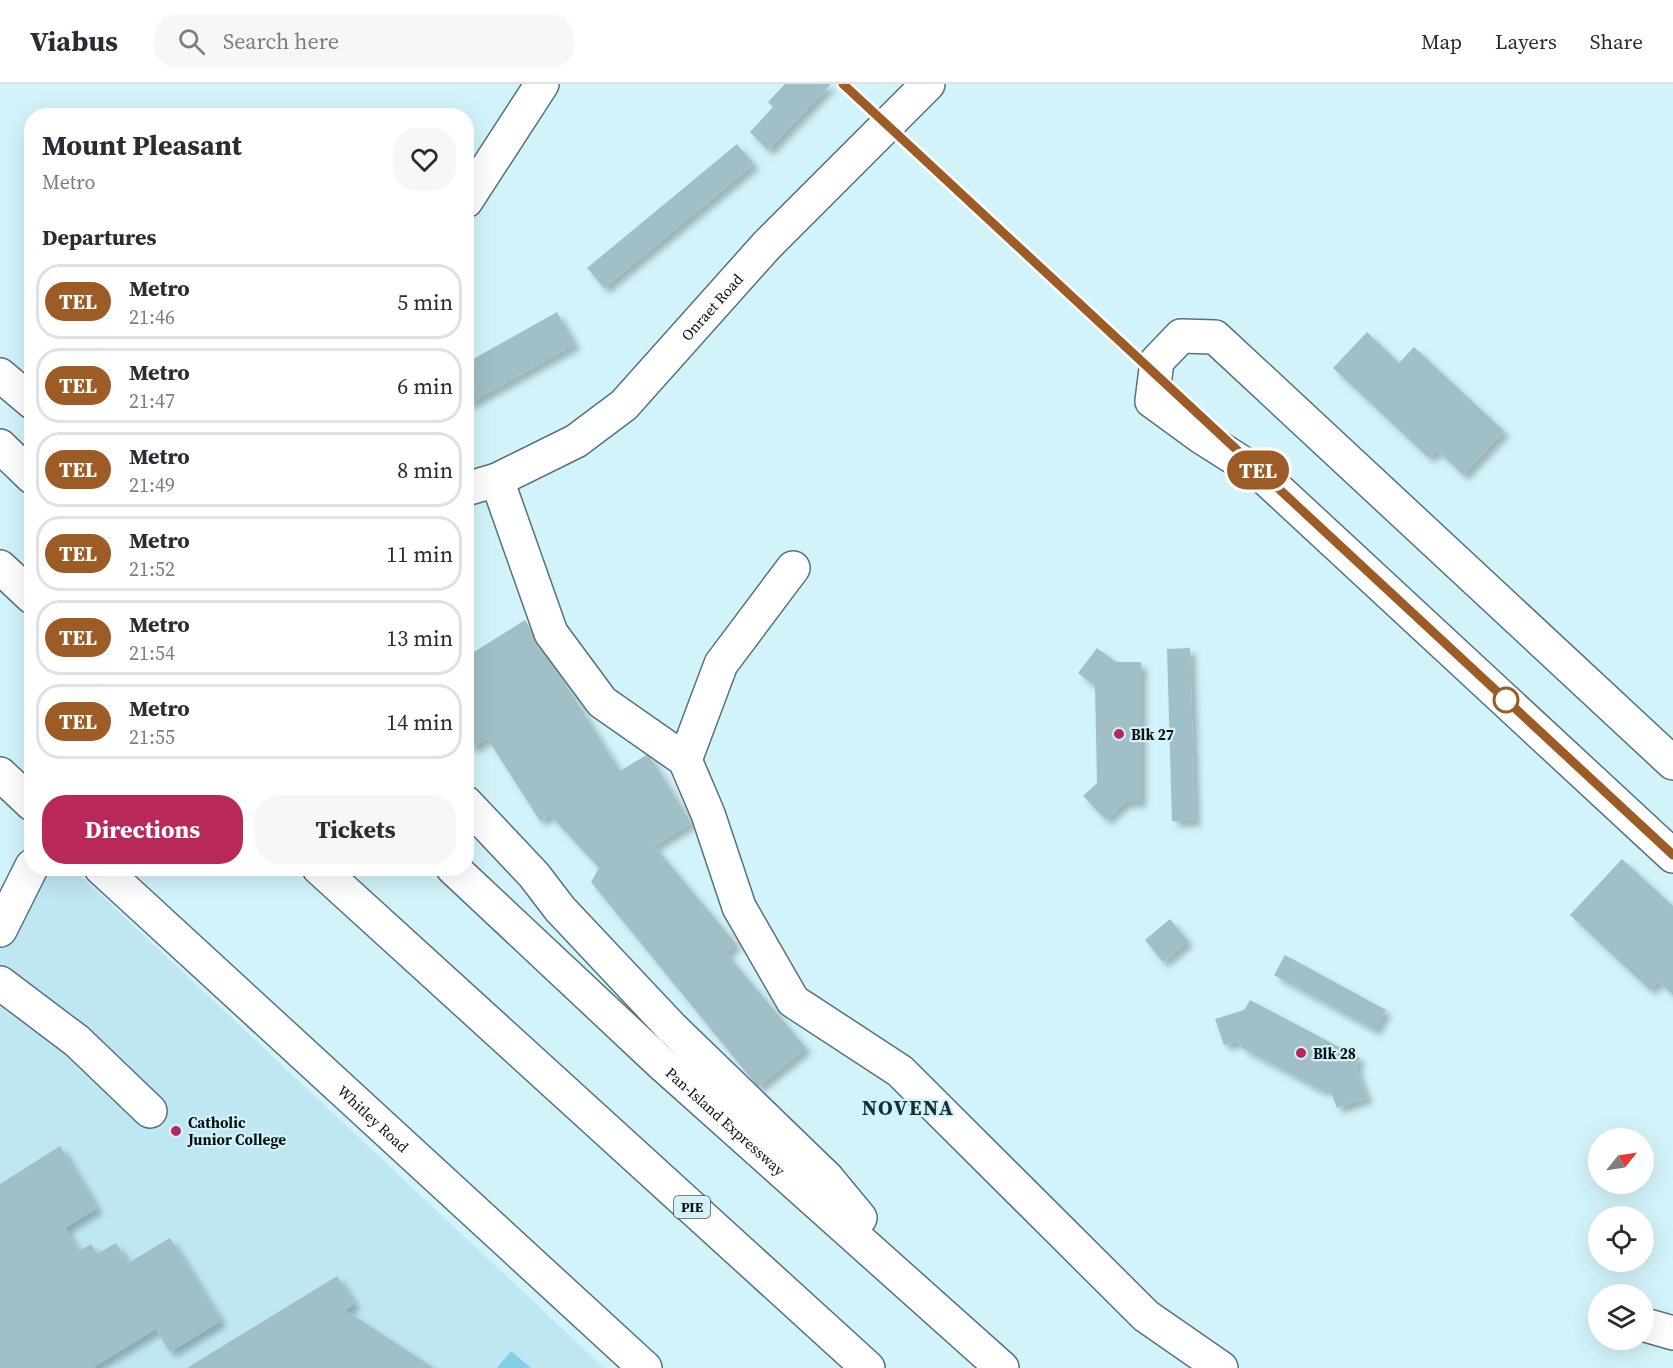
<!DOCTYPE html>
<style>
body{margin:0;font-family:"Source Serif 4",serif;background:#f7f7f7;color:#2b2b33;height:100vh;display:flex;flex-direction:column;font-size:22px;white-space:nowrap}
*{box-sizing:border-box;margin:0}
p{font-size:20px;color:#7c7c81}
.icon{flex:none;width:33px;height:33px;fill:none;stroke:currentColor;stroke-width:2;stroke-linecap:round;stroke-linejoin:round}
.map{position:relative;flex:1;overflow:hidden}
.side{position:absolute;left:24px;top:24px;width:450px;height:768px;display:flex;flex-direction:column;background:#fff;border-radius:24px;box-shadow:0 6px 24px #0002}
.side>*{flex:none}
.badge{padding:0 12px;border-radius:20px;font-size:21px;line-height:39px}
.needle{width:39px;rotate:60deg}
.tools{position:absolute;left:1588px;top:1044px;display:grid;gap:12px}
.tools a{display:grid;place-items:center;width:66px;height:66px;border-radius:50%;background:#fff;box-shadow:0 6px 24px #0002;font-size:30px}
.map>.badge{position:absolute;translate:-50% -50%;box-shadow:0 0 0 3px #fff}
h2{padding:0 18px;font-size:22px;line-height:54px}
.round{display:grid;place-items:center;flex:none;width:63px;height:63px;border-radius:24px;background:#f7f7f7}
.head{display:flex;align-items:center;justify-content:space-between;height:102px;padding:0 18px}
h1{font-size:28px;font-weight:700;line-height:45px}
.button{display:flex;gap:12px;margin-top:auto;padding:12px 18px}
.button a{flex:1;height:69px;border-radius:24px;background:#b82959;color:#fff;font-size:24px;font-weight:700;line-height:69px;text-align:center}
.button a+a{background:#f7f7f7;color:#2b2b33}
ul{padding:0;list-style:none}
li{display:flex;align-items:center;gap:18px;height:75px;margin:0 12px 9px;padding:0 6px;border:3px solid #e1e1e2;border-radius:24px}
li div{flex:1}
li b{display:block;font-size:22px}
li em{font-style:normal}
li .badge{min-width:66px;font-weight:700;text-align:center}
header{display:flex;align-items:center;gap:36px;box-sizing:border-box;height:84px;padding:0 30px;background:#fff;border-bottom:2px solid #e1e1e2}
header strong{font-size:28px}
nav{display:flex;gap:33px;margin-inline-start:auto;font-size:21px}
.search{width:420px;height:54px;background:#f7f7f7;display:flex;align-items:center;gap:15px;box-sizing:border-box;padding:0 21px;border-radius:24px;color:#7c7c81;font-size:22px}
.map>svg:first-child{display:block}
.built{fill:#bfe7f2}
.green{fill:#82d0e4}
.building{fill:#a1bfc7;filter:url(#shadow)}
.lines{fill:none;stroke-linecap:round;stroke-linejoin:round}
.minor-casing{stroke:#56727a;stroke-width:36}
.major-casing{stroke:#56727a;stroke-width:36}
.highway-casing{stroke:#56727a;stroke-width:36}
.minor{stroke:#fff;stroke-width:33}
.major{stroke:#fff;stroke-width:33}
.highway{stroke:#fff;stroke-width:33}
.line-casing{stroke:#fff;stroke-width:14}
.line{stroke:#9d5b25;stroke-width:9}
.stop-dot{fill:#fff;stroke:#9d5b25;stroke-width:3}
.poi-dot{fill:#b82959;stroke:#d3f3fb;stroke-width:2}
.labels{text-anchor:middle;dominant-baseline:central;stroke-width:4.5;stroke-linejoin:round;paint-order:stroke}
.shield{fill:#d3f3fb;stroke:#45565a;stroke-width:1.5}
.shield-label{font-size:14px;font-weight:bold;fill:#081215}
.street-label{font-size:15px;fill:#081215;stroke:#d3f3fb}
.poi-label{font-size:15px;font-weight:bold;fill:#081215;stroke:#d3f3fb;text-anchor:start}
.district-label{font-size:21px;font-weight:bold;letter-spacing:1.5px;fill:#132e35;stroke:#d3f3fb}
</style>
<header>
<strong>Viabus</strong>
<div class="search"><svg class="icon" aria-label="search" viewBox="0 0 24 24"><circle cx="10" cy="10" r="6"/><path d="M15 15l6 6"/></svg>Search here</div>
<nav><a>Map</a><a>Layers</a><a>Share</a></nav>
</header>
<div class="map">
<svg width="1673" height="1284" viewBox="0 0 1673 1284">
<defs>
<filter id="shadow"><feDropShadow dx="5.5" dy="5.5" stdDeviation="3" flood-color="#0004"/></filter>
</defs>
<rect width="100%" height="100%" fill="#d3f3fb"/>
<path class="built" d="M31 752 32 784 73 785 604 1284H0V810Z"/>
<path class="green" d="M511 1267 531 1284H497Z"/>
<path class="building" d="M785 0H831L768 66 750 48 773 23 768 18Z
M737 60 754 80 604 204 587 184Z
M557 228 575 260 466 321V279Z
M1367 248 1399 279 1414 263 1504 347 1463 391 1437 366 1429 374 1333 284Z
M525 536 620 687 648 670 691 739 654 762 736 860 726 869 806 964 758 1003 591 798 599 784 550 731 540 737 487 654 472 664 466 656V573Z
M1097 564 1116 578H1141V718H1125L1106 736 1083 712 1097 699 1095 602 1078 589Z
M1190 564 1195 737H1172L1167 565Z
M1622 775 1673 822V911L1658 897 1650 906 1570 831Z
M1170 835 1188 857 1163 878 1145 856Z
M1285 871 1386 926 1375 946 1274 891Z
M1250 916 1360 974 1356 983 1367 1014 1337 1024 1330 1005 1321 1006 1242 964 1239 957 1224 961 1215 935 1244 926Z
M60 1062 97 1124 65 1144 79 1167 91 1160 97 1170 116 1159 128 1179 170 1154 221 1237 170 1268 156 1245 92 1284H0V1100Z
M337 1192 355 1220 345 1226 434 1284H187Z"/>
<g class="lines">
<g class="minor-casing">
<g id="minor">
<path d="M466 117 542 0"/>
<path d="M497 396 551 549 602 618 685 676 708 730 739 823 793 917 900 987 1146 1232 1221 1284"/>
<path id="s1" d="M466 405 497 396 576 357 624 321 767 161 928 0"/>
<path d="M685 676 721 580 793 484"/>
<path d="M1673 679 1215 253 1181 252 1157 277 1152 317 1200 352 1263 392 1673 772"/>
<path d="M0 846 32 782"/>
<path d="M0 899 77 957 150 1027"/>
<path d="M1645 1241 1673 1249"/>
</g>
</g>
<g class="major-casing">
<g id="major">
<path d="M0 690 32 720"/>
<path id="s2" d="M101 784 645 1284"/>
</g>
</g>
<g class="highway-casing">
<g id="highway">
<path d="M0 291 32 318"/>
<path d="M0 362 32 393"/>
<path d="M0 483 32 513"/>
<path d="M466 719 534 791 560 825 672 944 827 1094 860 1134"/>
<path d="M319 784 868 1284"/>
<path id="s3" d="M453 784 662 980 1002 1284"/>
</g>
</g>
<use href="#minor" class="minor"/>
<use href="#major" class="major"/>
<use href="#highway" class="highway"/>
</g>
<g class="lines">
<g class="line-casing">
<path id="line" d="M843 0 1673 771"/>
</g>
<use href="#line" class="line"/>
</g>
<circle class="stop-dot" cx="1506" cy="616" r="12"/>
<g class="poi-dot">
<circle cx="1119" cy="650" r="6"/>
<circle cx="1301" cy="969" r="6"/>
<circle cx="176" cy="1047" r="6"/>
</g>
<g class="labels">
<rect class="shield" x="674" y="1112" width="36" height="22" rx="4.5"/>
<g class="shield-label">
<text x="692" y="1123">PIE</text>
</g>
<g class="street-label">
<text stroke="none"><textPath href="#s1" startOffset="312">Onraet Road</textPath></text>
<text stroke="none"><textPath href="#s2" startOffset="370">Whitley Road</textPath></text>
<text stroke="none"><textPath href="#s3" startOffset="372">Pan-Island Expressway</textPath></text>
</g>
<g class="poi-label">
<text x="1131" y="650">Blk 27</text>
<text x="1313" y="969">Blk 28</text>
<text x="188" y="1038">Catholic<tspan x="188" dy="17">Junior College</tspan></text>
</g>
<g class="district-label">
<text x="908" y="1023">NOVENA</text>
</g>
</g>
</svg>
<div class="tools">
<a><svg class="needle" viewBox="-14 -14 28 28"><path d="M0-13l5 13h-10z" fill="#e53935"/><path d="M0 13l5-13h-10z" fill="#7c7c81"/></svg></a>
<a><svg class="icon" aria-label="locate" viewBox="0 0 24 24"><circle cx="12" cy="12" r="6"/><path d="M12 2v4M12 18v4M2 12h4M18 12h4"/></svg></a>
<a><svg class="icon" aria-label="layers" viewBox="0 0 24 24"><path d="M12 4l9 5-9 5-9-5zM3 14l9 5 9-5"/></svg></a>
</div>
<b class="badge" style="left:1258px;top:386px;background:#9d5b25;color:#fff">TEL</b>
<section class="side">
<div class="head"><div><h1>Mount Pleasant</h1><p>Metro</p></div><a class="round"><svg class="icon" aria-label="heart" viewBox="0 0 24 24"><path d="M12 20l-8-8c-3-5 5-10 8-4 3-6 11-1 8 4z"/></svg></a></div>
<h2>Departures</h2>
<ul>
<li><span class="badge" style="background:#9d5b25;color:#fff">TEL</span><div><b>Metro</b><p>21:46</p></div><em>5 min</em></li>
<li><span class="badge" style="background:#9d5b25;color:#fff">TEL</span><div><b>Metro</b><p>21:47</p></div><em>6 min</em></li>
<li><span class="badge" style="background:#9d5b25;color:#fff">TEL</span><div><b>Metro</b><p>21:49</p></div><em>8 min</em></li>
<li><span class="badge" style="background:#9d5b25;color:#fff">TEL</span><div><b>Metro</b><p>21:52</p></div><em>11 min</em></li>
<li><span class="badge" style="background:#9d5b25;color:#fff">TEL</span><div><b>Metro</b><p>21:54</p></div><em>13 min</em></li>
<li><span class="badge" style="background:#9d5b25;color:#fff">TEL</span><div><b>Metro</b><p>21:55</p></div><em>14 min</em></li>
</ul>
<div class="button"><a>Directions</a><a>Tickets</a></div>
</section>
</div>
